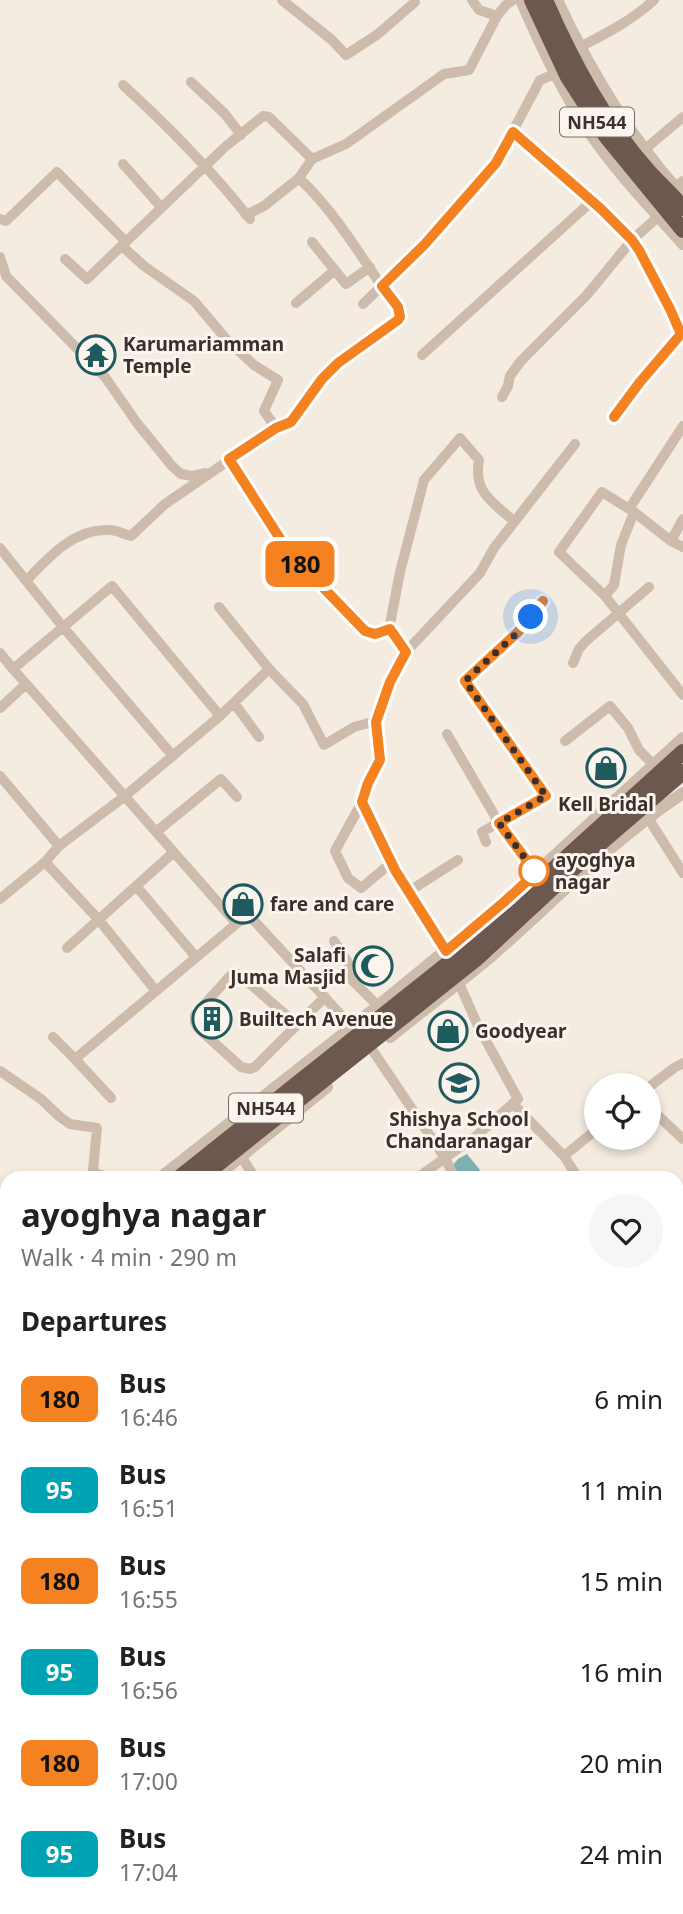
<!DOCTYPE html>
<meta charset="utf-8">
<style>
body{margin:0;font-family:"Noto Sans",sans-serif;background:#f6f6f6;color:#202124;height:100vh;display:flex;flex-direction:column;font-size:26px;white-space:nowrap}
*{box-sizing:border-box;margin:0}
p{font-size:23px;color:#757577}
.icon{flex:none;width:38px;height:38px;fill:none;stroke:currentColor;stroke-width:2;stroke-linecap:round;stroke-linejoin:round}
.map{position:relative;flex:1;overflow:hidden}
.sheet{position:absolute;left:0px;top:1171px;width:684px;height:744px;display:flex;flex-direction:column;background:#fff;border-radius:21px 21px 0 0;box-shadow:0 4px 10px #0003}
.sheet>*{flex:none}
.badge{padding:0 14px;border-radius:10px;font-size:24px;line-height:46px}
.buttons{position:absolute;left:584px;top:1073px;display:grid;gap:14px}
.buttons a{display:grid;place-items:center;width:77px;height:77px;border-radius:50%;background:#fff;box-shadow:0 4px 10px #0003;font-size:35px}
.you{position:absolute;width:35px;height:35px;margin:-18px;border:5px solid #fff;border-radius:50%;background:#1a73e8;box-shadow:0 0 0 10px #1a73e833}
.map>.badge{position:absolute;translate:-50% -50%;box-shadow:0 0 0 4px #fff}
h2{padding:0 21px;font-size:26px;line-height:63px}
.round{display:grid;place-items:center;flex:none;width:74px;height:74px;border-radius:37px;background:#f6f6f6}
.summary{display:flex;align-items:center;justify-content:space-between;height:119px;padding:0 21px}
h1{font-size:33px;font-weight:700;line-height:52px}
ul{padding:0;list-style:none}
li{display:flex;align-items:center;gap:21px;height:91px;padding:0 21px}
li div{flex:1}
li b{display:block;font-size:26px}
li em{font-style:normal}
li .badge{min-width:77px;font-weight:700;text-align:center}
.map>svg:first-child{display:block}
.water{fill:#7fb0b2}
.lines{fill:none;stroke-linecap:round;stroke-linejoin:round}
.minor{stroke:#cdbbac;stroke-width:10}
.tertiary{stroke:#cdbbac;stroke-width:12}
.trunk{stroke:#6c584f;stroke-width:16}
.line-casing{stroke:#fff;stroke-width:16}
.line{stroke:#f58220;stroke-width:10}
.walk{stroke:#3b302b;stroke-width:7;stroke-dasharray:0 12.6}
.stop-dot{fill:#fff;stroke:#f58220;stroke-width:3.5}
.labels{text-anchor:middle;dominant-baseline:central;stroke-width:6;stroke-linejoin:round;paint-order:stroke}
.shield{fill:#fbf5ee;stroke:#756b66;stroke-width:2}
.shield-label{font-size:18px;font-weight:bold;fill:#3b302b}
.poi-label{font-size:19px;font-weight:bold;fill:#3b302b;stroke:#fbf5ee;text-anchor:start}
.stop-label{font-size:19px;font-weight:bold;fill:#3b302b;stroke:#fbf5ee;text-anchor:start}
</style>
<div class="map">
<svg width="683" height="1914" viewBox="0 0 683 1914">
<rect width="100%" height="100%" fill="#f4ebe1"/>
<path class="water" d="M467 1154 480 1170 476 1178H457L452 1166 458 1159Z"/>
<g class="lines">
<path class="minor" d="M282 0 332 40 346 55 378 34 415 2
M497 16 506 5 513 0
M580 47C605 34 633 20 654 0
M191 82 225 114 241 135
M123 85C168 126 212 171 250 219
M513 132 601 209 632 240 639 250 670 309 681 334H683
M644 150 683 117
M123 164 161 207
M675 187 683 181
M246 215 264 206 299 178 312 159
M0 219 6 221 57 172 126 242
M312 242 346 284 370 267
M0 257 6 276 105 377 137 423 172 466 181 474 192 476 205 473
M65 259 87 279 225 147 263 116 269 117 312 159 346 144 444 74 469 70 497 16 479 10 472 0
M296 303 335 270
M363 304 425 244 496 163 540 80 555 74
M422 355 592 201
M502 397 508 386 510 376 520 362 586 296 632 240 659 216
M614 417 640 382 681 334
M276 428 291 422 322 379 338 363 400 317C397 304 389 296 381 285 356 248 331 208 299 178
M229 459 288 551 365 631 375 634 390 630
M629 509 683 426
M671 541 683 519
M683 547 671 541 634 512 602 492 559 552 605 596 683 695
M0 548 63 627 173 756
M26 581C48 558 74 528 109 530 116 530 124 534 131 536L165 504 276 428 264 411 278 380 254 365 227 340 194 301 144 266 122 246
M605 596 614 585 621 545 634 512
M219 607 269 669 220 716
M406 652 390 630V624L400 572 424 480 460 438 479 460C473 492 492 502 514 521
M0 653 13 669
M573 663 579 649 586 641 649 587
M269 669 303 704 324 745 354 727 376 721
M234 703 259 737
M0 708 26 684
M447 734 499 823 536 873
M565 741 610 706 628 728 639 750 654 765
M0 776 59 846 125 796 220 716 112 586 13 669 236 923
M362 802 335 851 348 878 361 888 391 863
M648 818 683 873
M156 832 221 779 237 797
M486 842 482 832 546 796 465 681 518 632 543 601
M59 846 45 862 99 920 156 991
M136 886 196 957
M408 892 458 860
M0 899 45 862
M334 941 349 964 350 978 378 1006
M67 948 174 852
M446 951 395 870 362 802 368 783 380 760 376 721 390 683 404 654 480 573 494 548 575 444
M286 1015 241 976 235 973 230 976 195 1015V1022L198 1028 241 1067 250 1069 255 1067 325 997
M53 1037 75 1059
M373 1051 445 1158 455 1178
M0 1071 41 1099 60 1117 70 1124 97 1128 93 1170 95 1173 109 1178
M649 1087 674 1068 683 1063
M111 1098 75 1059 248 914 352 1027
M513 1104 564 1156 597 1129
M649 1107 683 1139
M241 1156 255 1178
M564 1156 578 1178
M417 1178 476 1136 518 1099 478 1026 459 983
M677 1203 683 1198
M677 1291 683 1296
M677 1347 683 1354
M677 1460 683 1450
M0 1533 7 1527
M677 1560 683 1564
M0 1604 7 1613
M677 1641 683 1640
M0 1666 7 1660
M677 1672 683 1675
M677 1721 681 1725 683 1724
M0 1725 7 1721
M0 1811 7 1808
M0 1867H7
M148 1908 149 1914"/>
<path class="tertiary" d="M521 0C541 46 562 91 590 133 617 173 652 209 683 244
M557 0C590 71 630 138 683 196
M390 1037C425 1009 461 982 495 953 557 898 614 839 683 793
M160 1178 352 1027 467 933 504 902 683 738
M214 1178 327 1087
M0 1304 7 1298
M0 1348 7 1342"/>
<path class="trunk" d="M532 0 568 77 606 136 683 230
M545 0C572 62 604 122 649 172 660 184 672 195 683 208
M179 1178 459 955 683 752
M200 1178 477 958 605 839 683 772
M0 1320 7 1314
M0 1337 7 1331"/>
</g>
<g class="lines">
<g class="line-casing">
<path id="line" d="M543 601 518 632 465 681 546 796 499 823 536 873 504 902 446 951 395 870 362 802 368 783 380 760 376 722 390 682 406 652 390 629 375 634 365 631 288 551 229 459 276 428 291 422 322 379 338 363 398 320 400 317 398 307 382 286 425 244 496 163 513 132 601 209 632 240 639 250 670 309 681 334 640 382 614 417"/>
</g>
<use href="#line" class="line"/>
<path class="walk" d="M531 617 518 632 465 681 546 796 499 823 536 873 534 871"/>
</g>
<defs>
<g id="temple-ring" transform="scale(2.0125)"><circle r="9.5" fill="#fbf5ee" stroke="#1f5a5e" stroke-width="1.5"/><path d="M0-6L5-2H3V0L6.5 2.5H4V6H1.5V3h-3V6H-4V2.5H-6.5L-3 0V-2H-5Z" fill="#1f5a5e"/></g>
<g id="shop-ring" transform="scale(2.0125)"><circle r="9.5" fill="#fbf5ee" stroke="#1f5a5e" stroke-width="1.5"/><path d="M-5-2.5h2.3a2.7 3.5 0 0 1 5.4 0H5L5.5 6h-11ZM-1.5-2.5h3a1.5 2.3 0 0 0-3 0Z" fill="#1f5a5e"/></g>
<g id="mosque-ring" transform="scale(2.0125)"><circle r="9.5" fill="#fbf5ee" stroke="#1f5a5e" stroke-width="1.5"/><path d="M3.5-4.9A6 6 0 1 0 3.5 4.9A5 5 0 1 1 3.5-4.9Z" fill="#1f5a5e"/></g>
<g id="building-ring" transform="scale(2.0125)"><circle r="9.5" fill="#fbf5ee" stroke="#1f5a5e" stroke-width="1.5"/><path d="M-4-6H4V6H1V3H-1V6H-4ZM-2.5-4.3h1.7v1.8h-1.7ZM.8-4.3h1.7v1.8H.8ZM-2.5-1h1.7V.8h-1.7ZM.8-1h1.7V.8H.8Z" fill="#1f5a5e"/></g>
<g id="school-ring" transform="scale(2.0125)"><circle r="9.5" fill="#fbf5ee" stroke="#1f5a5e" stroke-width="1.5"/><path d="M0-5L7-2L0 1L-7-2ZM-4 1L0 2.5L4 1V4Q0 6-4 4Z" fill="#1f5a5e"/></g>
</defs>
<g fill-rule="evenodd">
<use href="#temple-ring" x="96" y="355"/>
<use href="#shop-ring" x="606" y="768"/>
<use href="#shop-ring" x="243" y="904"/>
<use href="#mosque-ring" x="373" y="966"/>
<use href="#building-ring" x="212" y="1019"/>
<use href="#shop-ring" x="448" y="1031"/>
<use href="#school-ring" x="459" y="1083"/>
</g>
<circle class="stop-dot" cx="534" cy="871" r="14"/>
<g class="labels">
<g class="shield">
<rect x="560" y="107.5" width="74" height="29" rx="5"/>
<rect x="229" y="1093.5" width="74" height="29" rx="5"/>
</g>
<g class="shield-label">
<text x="597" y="122">NH544</text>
<text x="266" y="1108">NH544</text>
</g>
<g class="poi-label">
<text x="123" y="344">Karumariamman<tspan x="123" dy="22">Temple</tspan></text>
<text x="606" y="804" text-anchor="middle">Kell Bridal</text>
<text x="270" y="904">fare and care</text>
<text x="346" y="955" text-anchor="end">Salafi<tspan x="346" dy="22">Juma Masjid</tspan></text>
<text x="239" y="1019">Builtech Avenue</text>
<text x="475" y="1031">Goodyear</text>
<text x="459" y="1119" text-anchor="middle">Shishya School<tspan x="459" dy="22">Chandaranagar</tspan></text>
</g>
<g class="stop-label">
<text x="555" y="860">ayoghya<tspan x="555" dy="22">nagar</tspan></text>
</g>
</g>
</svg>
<div class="buttons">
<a><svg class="icon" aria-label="locate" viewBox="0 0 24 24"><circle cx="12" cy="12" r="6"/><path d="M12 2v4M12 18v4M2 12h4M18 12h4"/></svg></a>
</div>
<div class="you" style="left:531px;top:617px"></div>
<b class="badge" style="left:300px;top:564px;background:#f58220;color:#111">180</b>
<section class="sheet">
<div class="summary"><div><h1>ayoghya nagar</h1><p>Walk · 4 min · 290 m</p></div><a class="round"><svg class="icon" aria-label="heart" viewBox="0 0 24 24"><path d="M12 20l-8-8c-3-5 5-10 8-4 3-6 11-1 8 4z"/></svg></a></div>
<h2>Departures</h2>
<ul>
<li><span class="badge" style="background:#f58220;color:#111">180</span><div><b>Bus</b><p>16:46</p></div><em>6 min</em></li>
<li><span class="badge" style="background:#00a3b4;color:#fff">95</span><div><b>Bus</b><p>16:51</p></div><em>11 min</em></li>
<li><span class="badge" style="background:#f58220;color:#111">180</span><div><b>Bus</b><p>16:55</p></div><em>15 min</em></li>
<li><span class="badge" style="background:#00a3b4;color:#fff">95</span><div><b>Bus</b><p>16:56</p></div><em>16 min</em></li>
<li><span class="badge" style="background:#f58220;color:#111">180</span><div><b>Bus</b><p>17:00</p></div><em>20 min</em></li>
<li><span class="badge" style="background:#00a3b4;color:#fff">95</span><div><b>Bus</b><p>17:04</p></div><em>24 min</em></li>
</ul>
</section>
</div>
